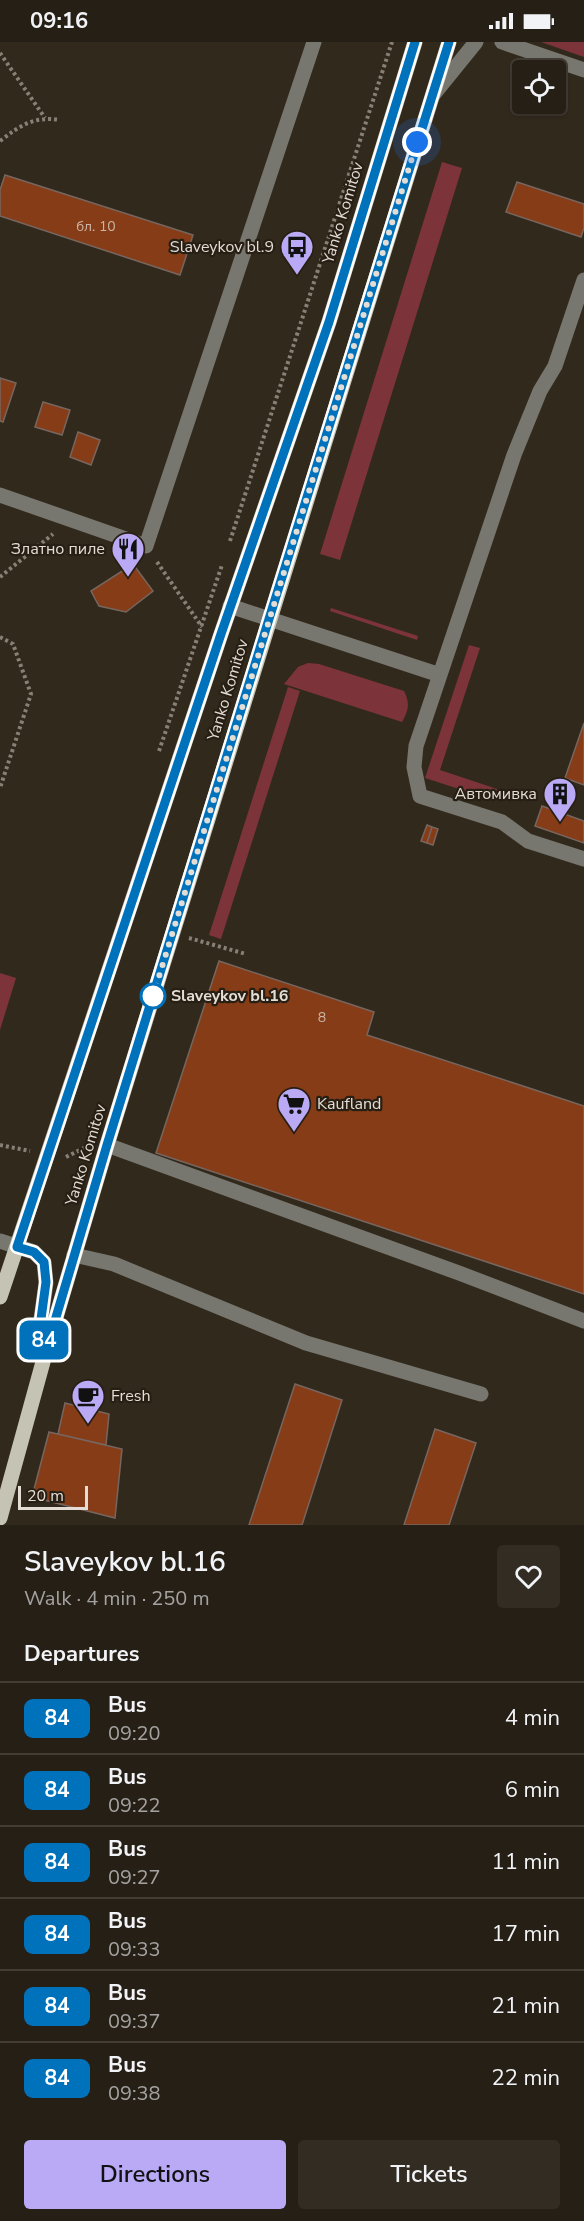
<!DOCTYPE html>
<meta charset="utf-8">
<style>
body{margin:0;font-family:"Nunito Sans",sans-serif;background:#322c23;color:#f1f3f6;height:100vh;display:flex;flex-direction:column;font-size:22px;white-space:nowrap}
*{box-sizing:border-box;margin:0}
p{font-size:20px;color:#a4a2a1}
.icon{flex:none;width:33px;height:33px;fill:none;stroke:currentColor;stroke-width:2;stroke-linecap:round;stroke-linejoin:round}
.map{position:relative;height:1483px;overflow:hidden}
.sheet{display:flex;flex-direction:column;background:#261f16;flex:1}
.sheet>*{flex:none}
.badge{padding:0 12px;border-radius:9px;font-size:21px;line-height:39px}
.tools{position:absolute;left:512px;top:18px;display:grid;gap:12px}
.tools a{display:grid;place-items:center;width:54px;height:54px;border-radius:6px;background:#261f16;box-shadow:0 2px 4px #0004,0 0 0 2px #423d35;font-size:30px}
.scale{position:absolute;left:18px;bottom:15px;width:70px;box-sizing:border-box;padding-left:6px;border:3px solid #e3ddd5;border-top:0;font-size:16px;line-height:21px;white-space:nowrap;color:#e3ddd5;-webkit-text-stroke:4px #281f14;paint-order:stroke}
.you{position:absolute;width:30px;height:30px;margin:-15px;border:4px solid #fff;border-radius:50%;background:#1a73e8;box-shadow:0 0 0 9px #1a73e833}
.map>.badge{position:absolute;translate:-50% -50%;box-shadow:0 0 0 3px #fff}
h2{padding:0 24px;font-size:22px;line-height:54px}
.round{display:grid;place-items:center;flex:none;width:63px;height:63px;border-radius:6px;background:#322c23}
.headline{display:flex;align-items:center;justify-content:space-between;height:102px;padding:0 24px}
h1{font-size:28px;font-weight:600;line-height:45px}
.cta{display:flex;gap:12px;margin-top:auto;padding:12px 24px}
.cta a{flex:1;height:69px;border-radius:6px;background:#baaaf6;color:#111;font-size:24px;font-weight:600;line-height:69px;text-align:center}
.cta a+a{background:#322c23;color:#f1f3f6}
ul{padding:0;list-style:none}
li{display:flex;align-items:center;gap:18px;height:72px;padding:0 24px;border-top:2px solid #423d35}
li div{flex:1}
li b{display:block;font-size:22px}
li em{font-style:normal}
li .badge{min-width:66px;font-weight:700;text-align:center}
.status{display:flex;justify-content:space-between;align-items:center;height:42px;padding:0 30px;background:#261f16;direction:ltr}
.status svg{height:16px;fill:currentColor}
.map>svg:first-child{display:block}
.green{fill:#7c343a}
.building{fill:#853c17;stroke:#77665f;stroke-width:1.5}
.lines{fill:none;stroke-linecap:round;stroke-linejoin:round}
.path{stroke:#888076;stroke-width:4;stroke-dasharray:3 3;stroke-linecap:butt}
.minor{stroke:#77766f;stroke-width:15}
.major{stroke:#c5c3b4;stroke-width:15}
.line-casing{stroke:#fff;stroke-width:14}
.line{stroke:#0072bc;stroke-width:9}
.walk{stroke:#e3ddd5;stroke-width:6;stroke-dasharray:0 10.8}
.stop-dot{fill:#fff;stroke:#0072bc;stroke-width:3}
.labels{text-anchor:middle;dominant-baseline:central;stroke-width:4.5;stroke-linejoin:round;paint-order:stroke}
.number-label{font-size:14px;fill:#ccb5a6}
.street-label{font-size:16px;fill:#e3ddd5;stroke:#281f14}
.poi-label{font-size:16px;fill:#e3ddd5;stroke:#281f14;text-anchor:end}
.stop-label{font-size:16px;font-weight:bold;fill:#e3ddd5;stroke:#281f14;text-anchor:start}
</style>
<div class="status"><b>09:16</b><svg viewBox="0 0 49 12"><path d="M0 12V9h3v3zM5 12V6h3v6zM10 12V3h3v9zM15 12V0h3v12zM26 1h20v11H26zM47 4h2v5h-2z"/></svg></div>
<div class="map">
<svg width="584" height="1483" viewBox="0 0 584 1483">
<rect width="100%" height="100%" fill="#32291d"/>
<path class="green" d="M541 0H584V15Z
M442 120 462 126 340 518 320 512Z
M331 566 418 594 417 598 330 569Z
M469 603 480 606 440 728 497 747 493 758 425 736Z
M308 621 319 622 404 649C410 661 409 668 402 680L284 642 298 625Z
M288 645 300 649 221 897 209 893Z
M0 931 16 936 0 988Z"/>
<path class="building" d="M5 133 193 193 180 233 0 174V148Z
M517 140 584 162V186L581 195 506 170Z
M0 336 16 341 3 380 0 379Z
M43 360 70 368 62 393 35 385Z
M78 390 100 398 91 423 70 415Z
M133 522 153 549 126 570 99 564 91 549Z
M584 681V743L565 736Z
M542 764 584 779V801L535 784Z
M427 783 432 785 427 801 421 799Z
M432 785 438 787 433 803 427 801Z
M219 919 374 970 367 993 584 1064V1252L156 1111Z
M295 1342 342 1358 302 1483H249Z
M65 1361 109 1372 106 1403 58 1392Z
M435 1387 476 1401 449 1483H404Z
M49 1390 122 1407 115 1476 32 1455Z"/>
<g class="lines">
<path class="path" d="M0 11 45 76
M0 99C21 83 34 74 60 78
M230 499 392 0
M157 520 202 585
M0 535 53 492
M0 595 13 602 31 652 0 746
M159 709 222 523
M189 896 246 912
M0 1103 30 1109
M66 1115 86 1105"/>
<path class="minor" d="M502 0 584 28
M433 53 476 0
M584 238 555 324 540 349 514 413 416 704 414 725 420 754 502 780 528 799 584 817
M0 453 146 504 314 0
M230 564 440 633
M107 1103 459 1231 584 1279
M0 1199 34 1210 44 1220 46 1241 41 1277 46 1309
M74 1213 114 1222 306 1301 481 1352"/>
<path class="major" d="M0 1255 221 592 329 280 415 0
M0 1476 46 1309 107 1103 449 0"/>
</g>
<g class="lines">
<g class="line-casing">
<path id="line" d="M415 0 329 280 221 592 17 1205 34 1210 44 1220 46 1240 41 1277 46 1309 107 1103 269 577 449 0"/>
</g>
<use href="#line" class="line"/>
<path class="walk" d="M153 954 417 100"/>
</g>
<defs>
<g id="bus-pin" transform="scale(1.725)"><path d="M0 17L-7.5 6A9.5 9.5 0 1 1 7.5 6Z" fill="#baaaf6" stroke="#281f14"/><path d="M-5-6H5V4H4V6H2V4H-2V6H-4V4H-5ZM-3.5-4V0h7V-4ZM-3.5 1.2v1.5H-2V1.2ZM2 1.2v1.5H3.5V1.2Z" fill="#111"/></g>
<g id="restaurant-pin" transform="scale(1.725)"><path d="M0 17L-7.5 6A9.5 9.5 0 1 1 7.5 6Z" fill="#baaaf6" stroke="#281f14"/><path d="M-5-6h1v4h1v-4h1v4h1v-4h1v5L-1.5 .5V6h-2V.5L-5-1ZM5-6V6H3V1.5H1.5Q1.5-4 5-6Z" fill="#111"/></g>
<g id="building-pin" transform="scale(1.725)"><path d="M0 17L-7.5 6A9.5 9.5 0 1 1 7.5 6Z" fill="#baaaf6" stroke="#281f14"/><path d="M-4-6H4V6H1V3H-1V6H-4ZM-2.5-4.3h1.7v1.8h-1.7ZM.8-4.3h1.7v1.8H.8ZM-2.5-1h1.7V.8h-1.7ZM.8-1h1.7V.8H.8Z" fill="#111"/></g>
<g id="supermarket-pin" transform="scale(1.725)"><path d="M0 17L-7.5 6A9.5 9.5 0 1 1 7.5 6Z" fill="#baaaf6" stroke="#281f14"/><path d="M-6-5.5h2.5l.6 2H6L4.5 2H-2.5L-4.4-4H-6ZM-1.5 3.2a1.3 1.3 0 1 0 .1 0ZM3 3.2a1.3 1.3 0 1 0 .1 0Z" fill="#111"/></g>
<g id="cafe-pin" transform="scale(1.725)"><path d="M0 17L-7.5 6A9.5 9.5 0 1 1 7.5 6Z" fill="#baaaf6" stroke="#281f14"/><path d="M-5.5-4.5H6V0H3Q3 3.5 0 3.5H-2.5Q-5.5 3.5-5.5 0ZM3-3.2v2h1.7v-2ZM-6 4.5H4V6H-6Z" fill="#111"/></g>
</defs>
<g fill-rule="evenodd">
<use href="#bus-pin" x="297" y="205"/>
<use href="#restaurant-pin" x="128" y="507"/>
<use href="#building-pin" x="560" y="752"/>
<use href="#supermarket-pin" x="294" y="1062"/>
<use href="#cafe-pin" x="88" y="1354"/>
</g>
<circle class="stop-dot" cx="153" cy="954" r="12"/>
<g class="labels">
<g class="number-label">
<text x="96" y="184">бл. 10</text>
<text x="322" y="975">8</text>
</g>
<g class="street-label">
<text transform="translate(343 171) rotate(-73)">Yanko Komitov</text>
<text transform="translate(228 648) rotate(-73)">Yanko Komitov</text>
<text transform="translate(86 1113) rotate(-73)">Yanko Komitov</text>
</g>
<g class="poi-label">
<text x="274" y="205">Slaveykov bl.9</text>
<text x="105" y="507">Златно пиле</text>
<text x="537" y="752">Автомивка</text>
<text x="317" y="1062" text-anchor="start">Kaufland</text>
<text x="111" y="1354" text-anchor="start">Fresh</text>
</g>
<g class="stop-label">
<text x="171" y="954">Slaveykov bl.16</text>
</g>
</g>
</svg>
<div class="tools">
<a><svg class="icon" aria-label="locate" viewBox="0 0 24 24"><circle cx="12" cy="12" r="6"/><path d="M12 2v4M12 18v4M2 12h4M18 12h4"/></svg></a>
</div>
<div class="scale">20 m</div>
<div class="you" style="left:417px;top:100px"></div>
<b class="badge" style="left:44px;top:1298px;background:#0072bc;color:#fff">84</b>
</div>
<section class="sheet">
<div class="headline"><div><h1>Slaveykov bl.16</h1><p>Walk · 4 min · 250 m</p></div><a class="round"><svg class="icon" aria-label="heart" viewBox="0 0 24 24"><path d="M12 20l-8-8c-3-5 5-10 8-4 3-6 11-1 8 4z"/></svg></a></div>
<h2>Departures</h2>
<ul>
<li><span class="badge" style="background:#0072bc;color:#fff">84</span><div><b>Bus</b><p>09:20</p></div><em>4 min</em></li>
<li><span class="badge" style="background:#0072bc;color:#fff">84</span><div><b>Bus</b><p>09:22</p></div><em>6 min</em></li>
<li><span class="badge" style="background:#0072bc;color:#fff">84</span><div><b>Bus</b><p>09:27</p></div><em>11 min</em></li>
<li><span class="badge" style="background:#0072bc;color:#fff">84</span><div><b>Bus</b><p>09:33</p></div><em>17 min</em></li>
<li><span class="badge" style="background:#0072bc;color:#fff">84</span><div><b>Bus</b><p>09:37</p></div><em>21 min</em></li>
<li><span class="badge" style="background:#0072bc;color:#fff">84</span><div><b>Bus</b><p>09:38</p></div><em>22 min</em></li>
</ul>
<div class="cta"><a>Directions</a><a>Tickets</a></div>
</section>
